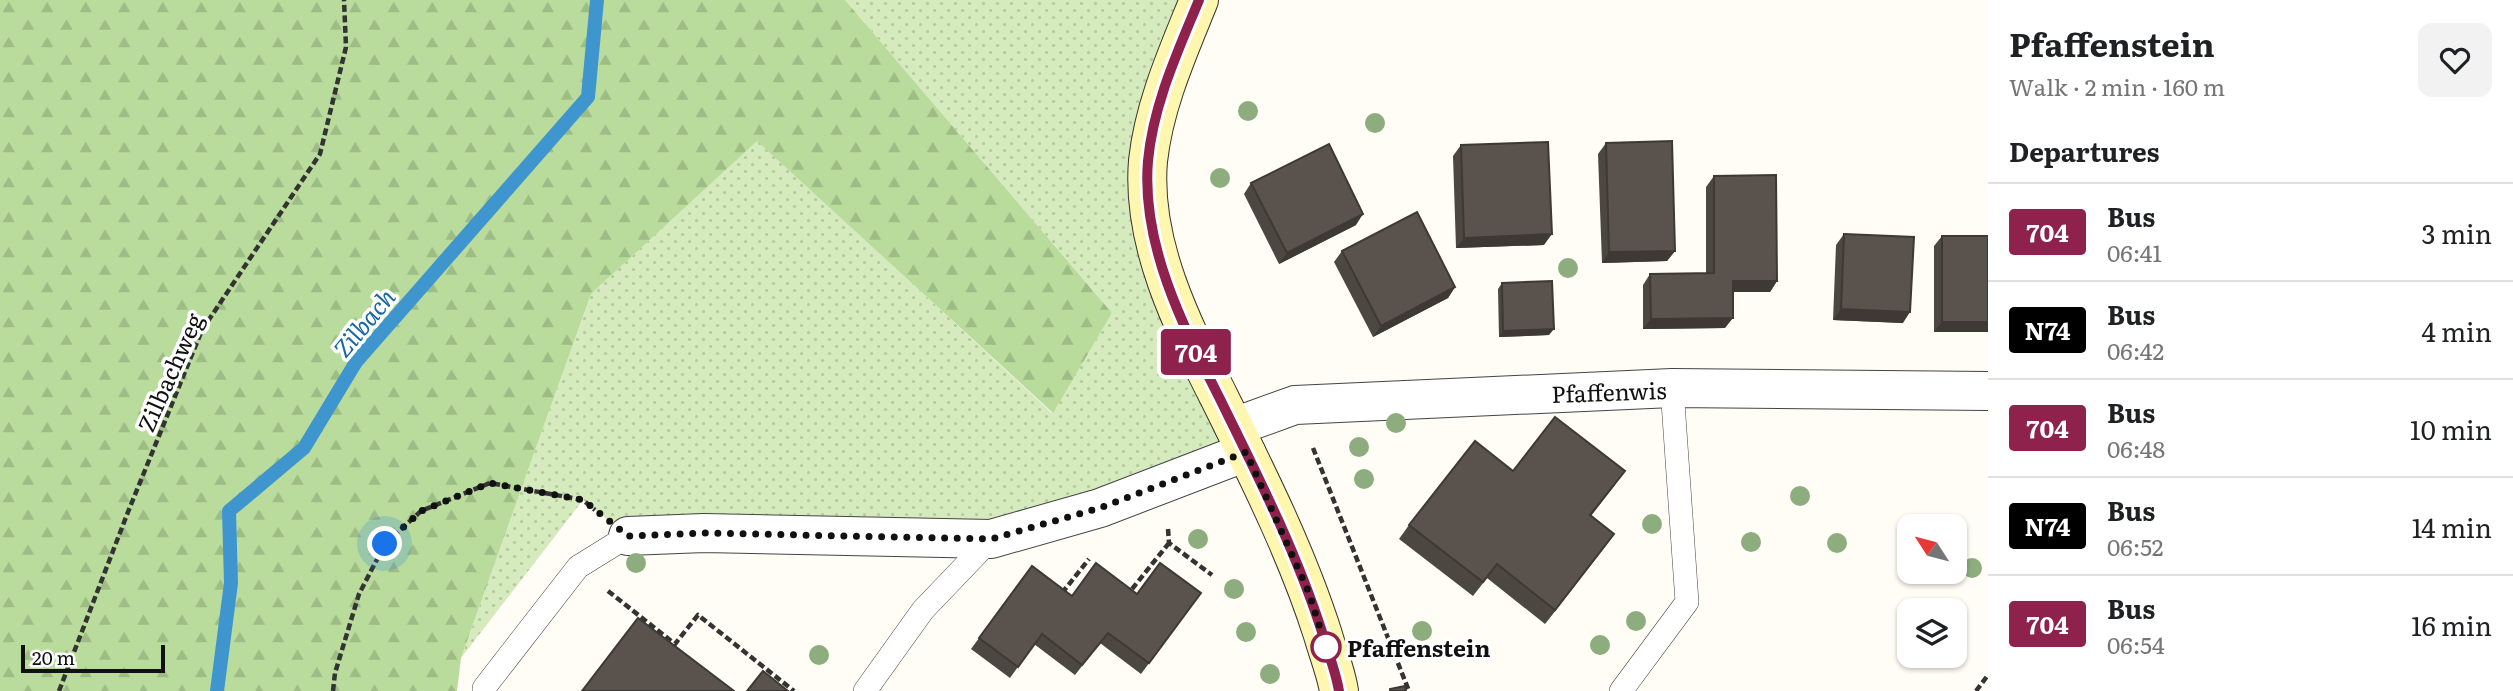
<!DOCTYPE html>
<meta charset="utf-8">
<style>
body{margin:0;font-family:Literata,serif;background:#f2f2f2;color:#202124;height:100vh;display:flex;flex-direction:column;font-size:26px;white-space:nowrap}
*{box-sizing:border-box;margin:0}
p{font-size:23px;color:#757577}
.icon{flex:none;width:38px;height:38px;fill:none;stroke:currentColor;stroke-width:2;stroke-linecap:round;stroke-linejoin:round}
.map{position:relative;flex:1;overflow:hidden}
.drawer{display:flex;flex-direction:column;background:#fff;width:525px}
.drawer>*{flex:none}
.badge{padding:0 14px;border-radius:5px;font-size:24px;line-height:46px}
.needle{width:46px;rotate:306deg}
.controls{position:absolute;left:1897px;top:514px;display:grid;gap:14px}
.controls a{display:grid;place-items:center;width:70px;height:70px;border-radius:14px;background:#fff;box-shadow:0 2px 5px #0004;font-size:35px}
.scale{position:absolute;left:21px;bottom:18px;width:144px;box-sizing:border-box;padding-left:7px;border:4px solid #111;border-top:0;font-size:19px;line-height:24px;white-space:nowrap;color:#111;-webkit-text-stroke:5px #fff;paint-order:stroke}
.you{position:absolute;width:35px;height:35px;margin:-18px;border:5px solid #fff;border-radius:50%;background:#1a73e8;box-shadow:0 0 0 10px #1a73e833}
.map>.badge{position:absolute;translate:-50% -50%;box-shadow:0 0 0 4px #fff}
h2{padding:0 21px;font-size:26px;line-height:63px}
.round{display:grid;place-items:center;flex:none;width:74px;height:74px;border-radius:14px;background:#f2f2f2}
.summary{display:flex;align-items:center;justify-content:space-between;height:119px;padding:0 21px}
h1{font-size:33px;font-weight:700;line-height:52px}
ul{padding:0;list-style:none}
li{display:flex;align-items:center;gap:21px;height:98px;padding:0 21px;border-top:2px solid #e0e0e0}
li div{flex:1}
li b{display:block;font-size:26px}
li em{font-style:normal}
li .badge{min-width:77px;font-weight:700;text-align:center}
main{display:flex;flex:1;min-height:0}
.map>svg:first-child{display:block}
.grass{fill:url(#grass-dots)}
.forest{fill:url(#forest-firs)}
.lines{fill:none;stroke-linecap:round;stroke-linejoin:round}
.stream{stroke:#3f96cf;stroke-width:14}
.lane-casing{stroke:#444;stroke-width:24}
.street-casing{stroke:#444;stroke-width:40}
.secondary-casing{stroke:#333;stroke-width:40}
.path{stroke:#333;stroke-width:4.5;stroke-dasharray:7 3.5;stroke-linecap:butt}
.lane{stroke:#fff;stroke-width:23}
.street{stroke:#fff;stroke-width:38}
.secondary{stroke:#fff6b0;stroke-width:38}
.tree{fill:#8dad7f}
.wall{fill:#4d4742}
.shaded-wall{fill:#3f3936}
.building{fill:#5a524d;stroke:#3f3936;stroke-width:2}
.line-casing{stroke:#fff;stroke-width:16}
.line{stroke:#8e224d;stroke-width:10}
.walk{stroke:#111;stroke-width:7;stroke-dasharray:0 12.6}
.stop-dot{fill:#fff;stroke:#8e224d;stroke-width:3.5}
.labels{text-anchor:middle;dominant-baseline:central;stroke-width:7;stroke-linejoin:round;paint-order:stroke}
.street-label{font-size:23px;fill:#111;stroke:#fff}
.stop-label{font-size:23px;font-weight:bold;fill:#111;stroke:#fff;text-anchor:start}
.water-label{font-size:24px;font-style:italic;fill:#1768a6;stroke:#fff}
</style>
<main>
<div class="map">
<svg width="1988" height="691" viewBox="0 0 1988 691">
<defs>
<pattern id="grass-dots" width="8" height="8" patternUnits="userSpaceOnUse" patternTransform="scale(1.75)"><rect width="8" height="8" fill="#d5ebbd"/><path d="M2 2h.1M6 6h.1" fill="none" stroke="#b6c8a1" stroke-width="1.8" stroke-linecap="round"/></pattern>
<pattern id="forest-firs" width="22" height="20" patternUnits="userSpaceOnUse" patternTransform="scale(1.75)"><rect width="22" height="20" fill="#b9dc9c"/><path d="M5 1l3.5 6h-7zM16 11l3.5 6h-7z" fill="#9ebc85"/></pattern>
</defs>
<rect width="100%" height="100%" fill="#fffdf5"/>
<path class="grass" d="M845 0H1199L1148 191 1246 452 991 539 628 536 583 500 461 658 591 294 757 140 1052 413 1112 313Z"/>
<path class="forest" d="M0 0H845L1112 313 1053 413 757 141 591 294 461 658 457 691H0Z"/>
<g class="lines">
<path class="stream" d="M217 691 231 583 229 511 304 448 356 362 588 97 597 0"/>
<g class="lane-casing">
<path id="lane" d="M484 691V688L578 567 628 536
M865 691 923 610 991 539
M1621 691 1687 602 1672 388"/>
</g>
<g class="street-casing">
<path id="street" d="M1234 427 1295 405 1672 388 1988 391
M628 536 704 533 991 539 1100 508 1246 452"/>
</g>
<g class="secondary-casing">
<path id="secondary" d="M1199 0C1178 52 1154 105 1148 161 1141 244 1183 326 1219 397 1257 474 1297 553 1323 635 1328 653 1336 672 1339 691"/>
</g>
<path class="path" d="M1313 448 1409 691
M1168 529 1169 543 1212 575
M1132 589 1169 543
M608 591 675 644 698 615 794 691
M1062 593 1089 559
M59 691 128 512 202 330 320 154 346 47 344 0
M333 691 335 673 359 594 385 544 421 511 490 483 583 500 595 510
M1976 691 1988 675"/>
<use href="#lane" class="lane"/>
<use href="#street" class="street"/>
<use href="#secondary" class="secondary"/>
</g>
<g class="tree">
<circle cx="1248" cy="111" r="10"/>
<circle cx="1375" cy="123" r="10"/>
<circle cx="1220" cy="178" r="10"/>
<circle cx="1568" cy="268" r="10"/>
<circle cx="1396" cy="423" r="10"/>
<circle cx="1359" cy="447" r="10"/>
<circle cx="1364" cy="479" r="10"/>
<circle cx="1800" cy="496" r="10"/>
<circle cx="1652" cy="524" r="10"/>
<circle cx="1198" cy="539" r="10"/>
<circle cx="1751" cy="542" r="10"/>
<circle cx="1837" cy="543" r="10"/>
<circle cx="636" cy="563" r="10"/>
<circle cx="1972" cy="568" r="10"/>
<circle cx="1234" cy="589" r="10"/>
<circle cx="1636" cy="621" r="10"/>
<circle cx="1422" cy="631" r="10"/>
<circle cx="1246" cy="632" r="10"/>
<circle cx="1600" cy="645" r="10"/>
<circle cx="819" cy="655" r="10"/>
<circle cx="1270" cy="674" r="10"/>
</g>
<path class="wall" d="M1606 143 1675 251 1667 261 1602 263 1598 154Z
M1461 145 1544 245 1456 248 1453 156Z
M1714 176 1777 281 1770 292H1733L1725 328 1643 329V285L1650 274 1706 273V187Z
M1251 183 1356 225 1279 264 1244 194Z
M1844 234 1903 323 1833 320 1836 245Z
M1942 236 1988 332H1934V246Z
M1342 251 1455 287 1448 298 1373 337 1334 262Z
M1502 283 1549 335 1499 337 1498 289Z
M1513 471 1615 485 1591 516 1614 534 1545 624 1487 578 1473 596 1399 539 1409 525Z
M1032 566 1072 596 1201 593 1141 674 1100 643 1075 675 1034 644 1010 678 971 649Z"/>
<path class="shaded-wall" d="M1363 214 1356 225 1279 264 1287 253Z
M1552 234 1544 245 1456 248 1464 238Z
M1675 251 1667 261 1602 263 1609 252Z
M1733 281H1777L1770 292H1725Z
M1455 287 1448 298 1373 337 1381 326Z
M1841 309 1910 312 1903 323 1833 320Z
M1733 318 1725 328 1643 329 1651 319Z
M1942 322H1988V332H1934Z
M1554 329 1549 335 1499 337 1503 331Z
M1614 534 1604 548 1545 624 1555 610Z"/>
<path class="building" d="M1672 141 1675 251 1609 252 1606 143Z
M1548 142 1552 234 1464 238 1461 145Z
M1329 144 1363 214 1287 253 1251 183Z
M1776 175 1777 281H1733V318L1651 319 1650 274 1714 273V176Z
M1417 212 1455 287 1381 326 1342 251Z
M1844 234 1914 237 1910 312 1841 309Z
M1942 236H1988V322H1942Z
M1552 281 1554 329 1503 331 1502 283Z
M1555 417 1625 471 1590 515 1614 534 1555 610 1497 564 1483 582 1409 525 1475 441 1513 471Z
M1096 563 1137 594 1160 563 1201 593 1149 663 1108 633 1082 665 1042 634 1018 667 979 638 1032 566 1072 596Z
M638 618 734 691H582Z
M763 671 788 691H747Z
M1405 686 1406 691H1390V689Z"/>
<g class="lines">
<g class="line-casing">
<path id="line" d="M1199 0C1178 51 1153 105 1148 161 1141 244 1183 326 1219 397 1257 474 1297 553 1323 635 1328 653 1336 672 1339 691"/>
</g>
<use href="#line" class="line"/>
<path class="walk" d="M385 544 421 511 490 483 583 500 628 536 704 533 991 539 1100 508 1246 452 1309 593 1326 647"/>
</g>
<circle class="stop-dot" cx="1326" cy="647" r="14"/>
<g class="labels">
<g class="street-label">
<text transform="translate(169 372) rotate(-66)">Zilbachweg</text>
<text transform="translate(1609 391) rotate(-2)">Pfaffenwis</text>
</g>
<g class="stop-label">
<text x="1347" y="647">Pfaffenstein</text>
</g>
<g class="water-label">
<text transform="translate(363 322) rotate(-50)">Zilbach</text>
</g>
</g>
</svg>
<div class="controls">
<a><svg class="needle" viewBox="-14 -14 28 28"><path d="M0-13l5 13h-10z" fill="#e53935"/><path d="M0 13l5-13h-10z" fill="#757577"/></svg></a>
<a><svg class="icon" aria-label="layers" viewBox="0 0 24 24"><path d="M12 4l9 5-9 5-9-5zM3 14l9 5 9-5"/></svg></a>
</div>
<div class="scale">20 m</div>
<div class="you" style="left:385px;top:544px"></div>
<b class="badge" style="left:1196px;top:352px;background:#8e224d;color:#fff">704</b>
</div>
<section class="drawer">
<div class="summary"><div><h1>Pfaffenstein</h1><p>Walk · 2 min · 160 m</p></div><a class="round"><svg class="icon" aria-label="heart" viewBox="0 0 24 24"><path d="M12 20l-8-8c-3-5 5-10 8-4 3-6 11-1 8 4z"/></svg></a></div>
<h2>Departures</h2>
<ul>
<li><span class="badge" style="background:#8e224d;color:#fff">704</span><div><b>Bus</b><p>06:41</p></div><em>3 min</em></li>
<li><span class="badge" style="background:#000;color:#fff">N74</span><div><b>Bus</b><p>06:42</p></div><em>4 min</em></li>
<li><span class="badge" style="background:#8e224d;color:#fff">704</span><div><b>Bus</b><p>06:48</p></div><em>10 min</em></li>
<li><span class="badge" style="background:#000;color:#fff">N74</span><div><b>Bus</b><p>06:52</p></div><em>14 min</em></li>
<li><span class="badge" style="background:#8e224d;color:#fff">704</span><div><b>Bus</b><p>06:54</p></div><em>16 min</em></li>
</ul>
</section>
</main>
